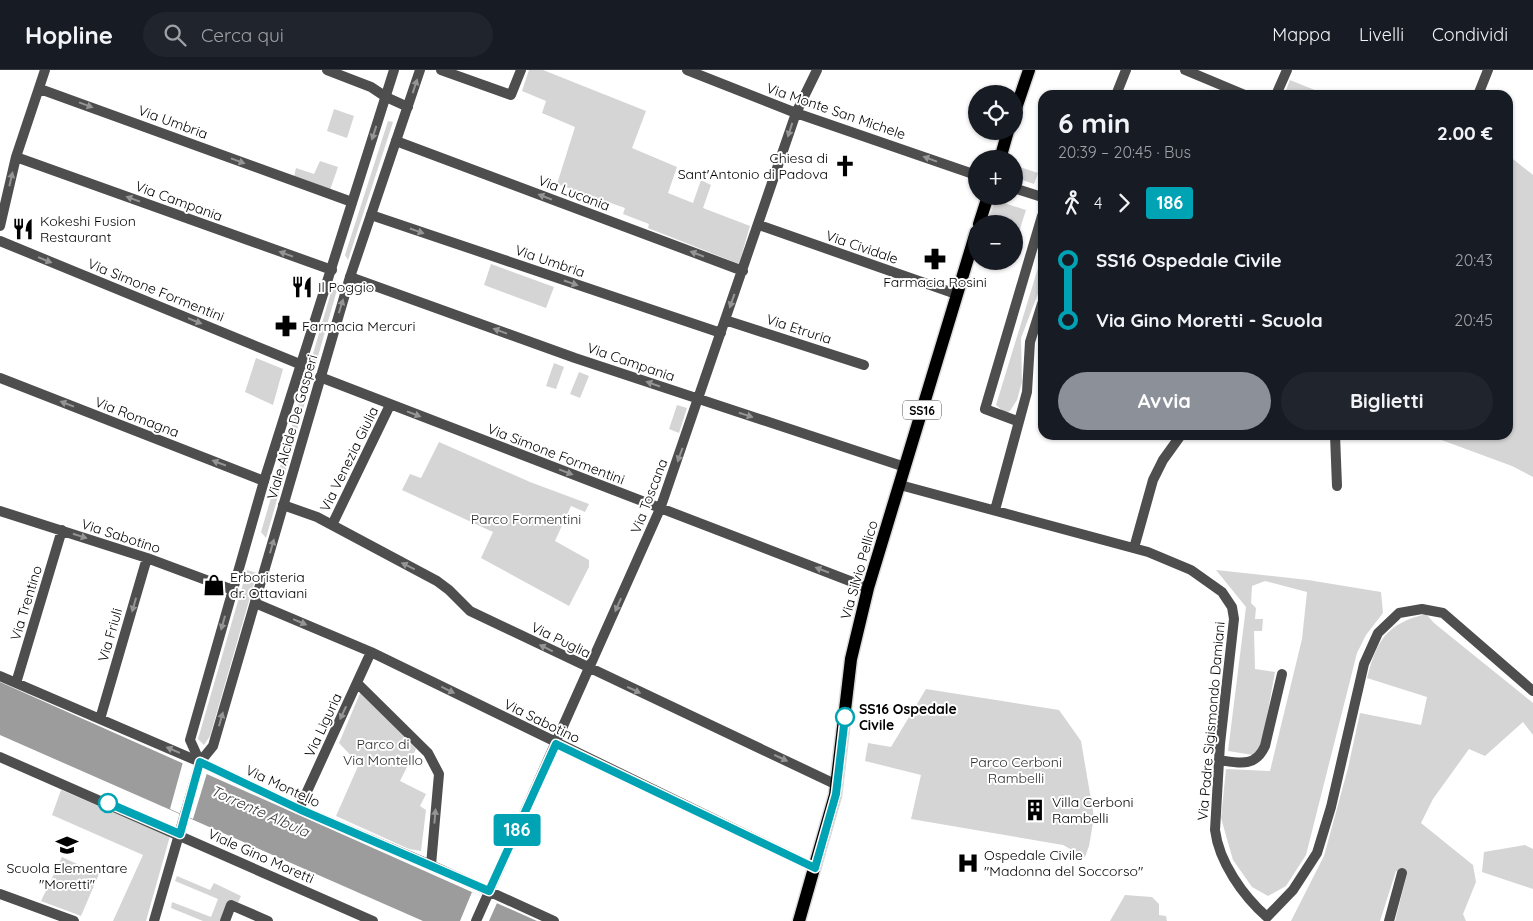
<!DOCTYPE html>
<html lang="it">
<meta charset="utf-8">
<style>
body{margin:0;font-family:Quicksand,sans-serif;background:#20242c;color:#f1f3f6;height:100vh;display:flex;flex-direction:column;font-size:19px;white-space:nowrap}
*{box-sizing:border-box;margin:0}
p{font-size:16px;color:#9ea1a6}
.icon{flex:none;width:28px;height:28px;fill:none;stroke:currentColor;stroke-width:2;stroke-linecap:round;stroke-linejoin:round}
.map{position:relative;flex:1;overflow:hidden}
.panel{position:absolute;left:1038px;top:20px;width:475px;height:350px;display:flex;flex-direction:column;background:#171b24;border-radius:15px;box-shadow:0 1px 4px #0004}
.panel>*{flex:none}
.badge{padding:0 10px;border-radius:4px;font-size:18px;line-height:32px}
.fabs{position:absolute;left:968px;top:15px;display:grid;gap:10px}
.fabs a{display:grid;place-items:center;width:55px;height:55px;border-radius:50%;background:#171b24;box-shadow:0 1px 4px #0004;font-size:25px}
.map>.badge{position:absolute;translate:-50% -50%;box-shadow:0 0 0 2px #fff}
.legs{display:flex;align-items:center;gap:8px;height:55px;padding:0 20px;font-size:16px}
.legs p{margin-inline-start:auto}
.headline{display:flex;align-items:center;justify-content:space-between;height:85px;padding:0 20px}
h1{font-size:28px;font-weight:800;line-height:38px}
.action{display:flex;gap:10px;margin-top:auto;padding:10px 20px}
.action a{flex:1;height:58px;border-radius:30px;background:#8c9099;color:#fff;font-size:20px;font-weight:800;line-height:58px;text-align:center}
.action a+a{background:#20242c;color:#f1f3f6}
ul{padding:0 20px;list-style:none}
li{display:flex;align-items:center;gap:18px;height:60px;font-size:19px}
li i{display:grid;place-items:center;width:8px;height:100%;margin:0 6px;background:currentColor}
li i::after{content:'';width:12px;height:12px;margin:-6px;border:4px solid;border-radius:50%;background:#171b24}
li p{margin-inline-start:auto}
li:first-child i{background:linear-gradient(#0000 50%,currentColor 0)}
li:last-child i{background:linear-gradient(currentColor 50%,#0000 0)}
header{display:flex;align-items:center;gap:30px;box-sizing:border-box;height:70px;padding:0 25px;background:#171b24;border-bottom:1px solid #363941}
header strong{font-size:24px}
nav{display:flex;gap:28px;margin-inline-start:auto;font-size:18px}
.search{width:350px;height:45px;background:#20242c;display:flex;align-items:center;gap:12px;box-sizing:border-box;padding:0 18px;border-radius:28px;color:#9ea1a6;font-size:19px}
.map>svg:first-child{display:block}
.green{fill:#d5d5d5}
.water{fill:#9c9c9c}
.pier{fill:#fff}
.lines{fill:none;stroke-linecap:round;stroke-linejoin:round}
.primary-casing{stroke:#dbdbdb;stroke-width:15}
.minor{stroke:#4e4e4e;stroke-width:10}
.tertiary{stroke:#4e4e4e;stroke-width:10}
.primary{stroke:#000;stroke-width:12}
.oneway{fill:#959595}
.line-1-casing{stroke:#fff;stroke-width:11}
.line-1{stroke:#00a3b4;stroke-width:8}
.stop-1-dot{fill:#fff;stroke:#00a3b4;stroke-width:2.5}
.labels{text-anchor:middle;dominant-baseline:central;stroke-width:4;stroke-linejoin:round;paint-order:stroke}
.shield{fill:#fff;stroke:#4c4c4c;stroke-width:1}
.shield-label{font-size:12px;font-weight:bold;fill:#000}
.street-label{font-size:14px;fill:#000;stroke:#fff}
.poi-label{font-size:14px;fill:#000;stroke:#fff;text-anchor:start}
.park-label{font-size:14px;fill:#2c2c2c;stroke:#fff}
.stop-label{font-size:14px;font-weight:bold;fill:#000;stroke:#fff;text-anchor:start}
.water-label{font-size:15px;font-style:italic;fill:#3d3d3d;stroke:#fff}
</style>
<header>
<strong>Hopline</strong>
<div class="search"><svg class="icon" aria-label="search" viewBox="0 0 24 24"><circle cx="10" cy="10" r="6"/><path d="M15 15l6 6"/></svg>Cerca qui</div>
<nav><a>Mappa</a><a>Livelli</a><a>Condividi</a></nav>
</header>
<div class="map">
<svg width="1533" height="851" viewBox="0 0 1533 851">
<rect width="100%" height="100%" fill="#fff"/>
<path class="green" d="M529 0H543L646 41 632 78 677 97 668 123 693 133 701 110 711 115 703 138 750 156 739 194 648 158 649 154 623 144 625 138 557 114 575 57 542 43 546 31 522 21Z
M1290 10 1327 25H1284Z
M334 39 354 46 347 68 327 61Z
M388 51 393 52 348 190 345 185Z
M1508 85 1533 105V407L1512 396 1428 365H1508Z
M320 91 338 97 330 120 294 107 296 98 314 104Z
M1014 95 1038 103 1034 114 1014 107Z
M995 130 1026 140 1017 168 1014 167V154H987Z
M1042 185V213L1021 268 1022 312 1017 330 1010 341 1005 343 996 335Z
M491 194 554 217 546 238 484 215Z
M334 212 339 213 266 468 261 462Z
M256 288 283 299 273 335 245 322Z
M554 293 564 297 556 319 546 316Z
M579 302 589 306 580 328 570 324Z
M677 335 687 338 679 363 669 359Z
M439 372 530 412 589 434 585 442 571 436 555 471 589 490V497L569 536 481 488 493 462 402 420 410 404 421 408Z
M247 500 257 503 210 666 204 675 198 669Z
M1216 500 1308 510 1381 522 1383 543 1366 565 1357 583 1306 785 1286 816 1268 826 1252 817 1233 790 1221 748 1226 699 1270 701 1302 569 1307 522 1265 511 1252 516 1251 533 1256 538 1255 549H1263L1262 561H1254L1255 599 1275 602 1262 673 1253 685 1228 681 1246 537Z
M1426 544 1434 553 1533 633V665L1523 652 1485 686 1469 679 1433 729 1421 753 1473 795 1476 812 1463 844 1466 851H1395L1407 804 1396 801 1380 851H1291L1324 786 1348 698 1360 643 1421 655 1427 627 1367 608C1377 570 1386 554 1426 544Z
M926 619 1059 640 1081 671 1094 747 1089 776 1085 787 1063 775 911 749 921 705 865 691 868 673 891 677Z
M361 621 416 679 400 711 426 724 420 736 426 740 421 781 409 779 336 746 359 694 339 673Z
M61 720 170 766 146 851H113L143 785 52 745Z
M1525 775 1533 779V819L1482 802 1484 782Z
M62 787 99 804 81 846 41 831Z
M177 806 210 820 214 813 241 826 236 837 225 851H203L171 838 172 832 211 847 218 829 175 811Z
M1125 825 1152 827 1159 834V845L1166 846 1167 851H1110Z"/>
<path class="water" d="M0 612 537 851H423L0 665Z"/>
<path class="pier" d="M183 692 207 703 193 749 170 739Z
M472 822 497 833 489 851H460Z"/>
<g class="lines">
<g class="primary-casing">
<path id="primary" d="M1014 44 1029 0
M1000 89 1008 61
M979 154 988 126
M799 851 835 725 851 589 868 518 976 162"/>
</g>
<path class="minor" d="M327 0 371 17 386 27 408 37
M441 0 511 25 521 0
M687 0 796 43 976 105
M1185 0 1245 25
M40 19 352 132
M1116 25 1126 0
M1276 25 1287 0
M1478 25 1488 0
M396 71 743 201
M16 87 332 200
M1014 118 1042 127
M371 145 721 263
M759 155 956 224
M0 156 16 87 45 0
M0 171 302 295
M350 207 575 288 905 397
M725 250 864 295
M320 307 868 518
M0 308 264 411
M1017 351 985 339 1042 146
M1335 365 1337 416
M900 415 1148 482 1191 500 1222 522 1232 537 1234 549 1220 674 1215 760C1219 792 1243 826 1267 847L1293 820 1317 783 1331 737 1364 594 1378 563 1399 543 1422 539 1443 543 1533 621
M283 435 317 447 437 511 449 520 470 541 837 715
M995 440 1027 322 1030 272 1042 234
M0 441 147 488 233 520
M332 455 390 335
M1134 478 1153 410 1163 390 1181 365
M255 533 371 582 815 798
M0 606 200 692 299 739 431 795 554 851
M16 613 62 460
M357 613 428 683 439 704 431 795
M100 649 147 488
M0 687 373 851
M1219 690C1239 693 1255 698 1265 676L1282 604
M299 739 371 582
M0 824 74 851
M225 851 231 835 268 851
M476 851 660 439 796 43 817 0
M1389 851 1402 803"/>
<path class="tertiary" d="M200 692 190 670 264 411 394 0
M154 851 200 692 213 676 350 207 420 0"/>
<use href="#primary" class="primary"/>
</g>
<defs><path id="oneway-solid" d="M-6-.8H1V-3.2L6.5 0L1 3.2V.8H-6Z" transform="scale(1.25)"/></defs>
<g class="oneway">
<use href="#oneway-solid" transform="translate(415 16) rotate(-72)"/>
<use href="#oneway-solid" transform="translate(86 35) rotate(20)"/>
<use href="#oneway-solid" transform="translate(790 60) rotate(108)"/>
<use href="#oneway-solid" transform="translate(374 63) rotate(108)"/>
<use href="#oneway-solid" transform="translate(930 89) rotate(-160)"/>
<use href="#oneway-solid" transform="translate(238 91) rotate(20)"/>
<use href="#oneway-solid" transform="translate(11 109) rotate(-77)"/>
<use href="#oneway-solid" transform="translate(545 127) rotate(-159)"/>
<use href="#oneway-solid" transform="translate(133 129) rotate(-160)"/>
<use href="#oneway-solid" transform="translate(417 161) rotate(19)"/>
<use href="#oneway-solid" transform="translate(286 184) rotate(-160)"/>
<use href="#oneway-solid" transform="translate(697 184) rotate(-159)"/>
<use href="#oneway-solid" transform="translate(45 190) rotate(22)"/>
<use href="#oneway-solid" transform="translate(571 213) rotate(19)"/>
<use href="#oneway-solid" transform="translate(732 231) rotate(110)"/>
<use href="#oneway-solid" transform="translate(341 236) rotate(-73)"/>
<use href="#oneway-solid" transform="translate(195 251) rotate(22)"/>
<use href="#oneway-solid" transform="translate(500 261) rotate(-160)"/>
<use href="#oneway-solid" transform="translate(653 314) rotate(-161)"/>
<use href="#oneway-solid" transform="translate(67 334) rotate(-159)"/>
<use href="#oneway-solid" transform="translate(414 344) rotate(21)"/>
<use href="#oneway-solid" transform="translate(746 345) rotate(18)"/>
<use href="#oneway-solid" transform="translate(680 385) rotate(110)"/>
<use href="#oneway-solid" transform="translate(219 393) rotate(-159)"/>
<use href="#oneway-solid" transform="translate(566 402) rotate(21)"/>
<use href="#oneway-solid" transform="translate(80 466) rotate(18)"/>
<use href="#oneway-solid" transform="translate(272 476) rotate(-74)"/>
<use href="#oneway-solid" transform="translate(408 496) rotate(-154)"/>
<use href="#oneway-solid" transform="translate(822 500) rotate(-159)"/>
<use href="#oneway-solid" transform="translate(134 535) rotate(106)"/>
<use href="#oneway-solid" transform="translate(618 535) rotate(114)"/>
<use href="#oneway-solid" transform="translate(300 552) rotate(23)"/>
<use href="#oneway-solid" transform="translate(223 553) rotate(106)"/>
<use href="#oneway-solid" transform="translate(546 578) rotate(-154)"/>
<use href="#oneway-solid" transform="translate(448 620) rotate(26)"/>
<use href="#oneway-solid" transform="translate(634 620) rotate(25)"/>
<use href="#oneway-solid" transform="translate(343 643) rotate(115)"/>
<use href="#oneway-solid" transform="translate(221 649) rotate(-74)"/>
<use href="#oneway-solid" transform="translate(173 680) rotate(-157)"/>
<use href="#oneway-solid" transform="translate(781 688) rotate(25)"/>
<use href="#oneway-solid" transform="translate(435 746) rotate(-85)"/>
</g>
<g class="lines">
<g class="line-1-casing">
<path id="line-1" d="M108 733 180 764 200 692 299 739 489 821 556 674 815 798 836 724 845 647"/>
</g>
<use href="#line-1" class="line-1"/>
</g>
<defs>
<g id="church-bare" transform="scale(1.725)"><path d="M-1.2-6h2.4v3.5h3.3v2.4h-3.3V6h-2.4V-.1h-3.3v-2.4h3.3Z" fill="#000" stroke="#fff" stroke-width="2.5" paint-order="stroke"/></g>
<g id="restaurant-bare" transform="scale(1.725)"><path d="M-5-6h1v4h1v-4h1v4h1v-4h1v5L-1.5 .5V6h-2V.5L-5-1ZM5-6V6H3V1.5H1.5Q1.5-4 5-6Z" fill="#000" stroke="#fff" stroke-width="2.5" paint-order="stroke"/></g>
<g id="pharmacy-bare" transform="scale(1.725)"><path d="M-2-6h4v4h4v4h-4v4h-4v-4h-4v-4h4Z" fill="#000" stroke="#fff" stroke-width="2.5" paint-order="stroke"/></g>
<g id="shop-bare" transform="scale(1.725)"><path d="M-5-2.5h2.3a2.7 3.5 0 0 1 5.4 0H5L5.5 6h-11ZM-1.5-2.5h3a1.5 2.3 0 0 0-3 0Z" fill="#000" stroke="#fff" stroke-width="2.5" paint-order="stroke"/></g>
<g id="building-bare" transform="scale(1.725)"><path d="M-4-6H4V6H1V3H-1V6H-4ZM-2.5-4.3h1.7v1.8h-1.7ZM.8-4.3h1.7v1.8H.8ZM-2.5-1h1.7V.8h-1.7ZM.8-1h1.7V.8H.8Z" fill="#000" stroke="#fff" stroke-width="2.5" paint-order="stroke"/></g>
<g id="school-bare" transform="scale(1.725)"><path d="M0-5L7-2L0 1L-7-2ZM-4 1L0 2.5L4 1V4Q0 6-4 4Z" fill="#000" stroke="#fff" stroke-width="2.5" paint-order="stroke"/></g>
<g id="hospital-bare" transform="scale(1.725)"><path d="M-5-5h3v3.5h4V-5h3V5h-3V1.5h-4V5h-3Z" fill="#000" stroke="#fff" stroke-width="2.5" paint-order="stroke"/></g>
</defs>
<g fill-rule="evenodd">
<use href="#church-bare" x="845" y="96"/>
<use href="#restaurant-bare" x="23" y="159"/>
<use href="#pharmacy-bare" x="935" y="189"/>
<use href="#restaurant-bare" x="302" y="217"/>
<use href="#pharmacy-bare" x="286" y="256"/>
<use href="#shop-bare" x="214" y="515"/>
<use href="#building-bare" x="1035" y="740"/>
<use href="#school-bare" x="67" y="775"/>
<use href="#hospital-bare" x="968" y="793"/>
</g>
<g class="stop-1-dot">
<circle cx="845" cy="647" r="9"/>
<circle cx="108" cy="733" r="9"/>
</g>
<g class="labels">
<rect class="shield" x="903" y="330.5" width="38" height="19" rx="4"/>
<g class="shield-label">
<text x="922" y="340">SS16</text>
</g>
<g class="street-label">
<text transform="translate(836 41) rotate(19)">Via Monte San Michele</text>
<text transform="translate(173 52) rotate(20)">Via Umbria</text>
<text transform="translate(574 123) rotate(21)">Via Lucania</text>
<text transform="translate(179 131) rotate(20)">Via Campania</text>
<text transform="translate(862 177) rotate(19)">Via Cividale</text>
<text transform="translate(550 191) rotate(19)">Via Umbria</text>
<text transform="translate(156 220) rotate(22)">Via Simone Formentini</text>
<text transform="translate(799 259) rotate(18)">Via Etruria</text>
<text transform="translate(631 292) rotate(19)">Via Campania</text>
<text transform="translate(137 347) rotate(21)">Via Romagna</text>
<text transform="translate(292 357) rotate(-74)">Viale Alcide De Gasperi</text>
<text transform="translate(556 384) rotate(21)">Via Simone Formentini</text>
<text transform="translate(349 389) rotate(-64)">Via Venezia Giulia</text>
<text transform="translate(649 426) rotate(-69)">Via Toscana</text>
<text transform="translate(121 466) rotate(18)">Via Sabotino</text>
<text transform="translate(859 500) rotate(-74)">Via Silvio Pellico</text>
<text transform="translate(26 533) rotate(-73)">Via Trentino</text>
<text transform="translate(110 565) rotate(-74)">Via Friuli</text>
<text transform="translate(561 570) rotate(26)">Via Puglia</text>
<text transform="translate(542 651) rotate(26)">Via Sabotino</text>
<text transform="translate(1211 651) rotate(-85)">Via Padre Sigismondo Damiani</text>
<text transform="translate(323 655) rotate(-65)">Via Liguria</text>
<text transform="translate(283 716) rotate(25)">Via Montello</text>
<text transform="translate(261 786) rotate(24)">Viale Gino Moretti</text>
</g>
<g class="poi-label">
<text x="828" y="88" text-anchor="end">Chiesa di<tspan x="828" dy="16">Sant'Antonio di Padova</tspan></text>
<text x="40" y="151">Kokeshi Fusion<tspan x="40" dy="16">Restaurant</tspan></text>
<text x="935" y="212" text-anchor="middle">Farmacia Rosini</text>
<text x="318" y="217">Il Poggio</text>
<text x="302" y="256">Farmacia Mercuri</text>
<text x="230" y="507">Erboristeria<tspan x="230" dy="16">dr. Ottaviani</tspan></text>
<text x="1052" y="732">Villa Cerboni<tspan x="1052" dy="16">Rambelli</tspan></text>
<text x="984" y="785">Ospedale Civile<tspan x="984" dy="16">"Madonna del Soccorso"</tspan></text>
<text x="67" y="798" text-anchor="middle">Scuola Elementare<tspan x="67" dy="16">"Moretti"</tspan></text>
</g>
<g class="park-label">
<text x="526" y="449">Parco Formentini</text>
<text x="383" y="674">Parco di<tspan x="383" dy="16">Via Montello</tspan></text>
<text x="1016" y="692">Parco Cerboni<tspan x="1016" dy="16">Rambelli</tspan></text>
</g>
<g class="stop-label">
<text x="859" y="639">SS16 Ospedale<tspan x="859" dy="16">Civile</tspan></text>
</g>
<g class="water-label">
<text transform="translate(260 741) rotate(24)">Torrente Albula</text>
</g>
</g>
</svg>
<div class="fabs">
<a><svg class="icon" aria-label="locate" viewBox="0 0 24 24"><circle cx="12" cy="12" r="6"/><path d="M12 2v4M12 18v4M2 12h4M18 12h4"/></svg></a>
<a>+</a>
<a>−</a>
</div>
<b class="badge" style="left:517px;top:760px;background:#00a3b4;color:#fff">186</b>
<section class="panel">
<div class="headline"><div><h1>6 min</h1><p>20:39 – 20:45 · Bus</p></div><b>2.00 €</b></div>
<div class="legs"><svg class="icon" aria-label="walk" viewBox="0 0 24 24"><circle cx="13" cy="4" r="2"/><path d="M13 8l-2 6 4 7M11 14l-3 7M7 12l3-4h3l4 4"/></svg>4<svg class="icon" aria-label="forward" viewBox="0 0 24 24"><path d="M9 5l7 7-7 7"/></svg><b class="badge" style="background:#00a3b4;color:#fff">186</b></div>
<ul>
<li><i style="color:#00a3b4"></i><b>SS16 Ospedale Civile</b><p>20:43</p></li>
<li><i style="color:#00a3b4"></i><b>Via Gino Moretti - Scuola</b><p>20:45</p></li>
</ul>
<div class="action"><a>Avvia</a><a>Biglietti</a></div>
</section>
</div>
